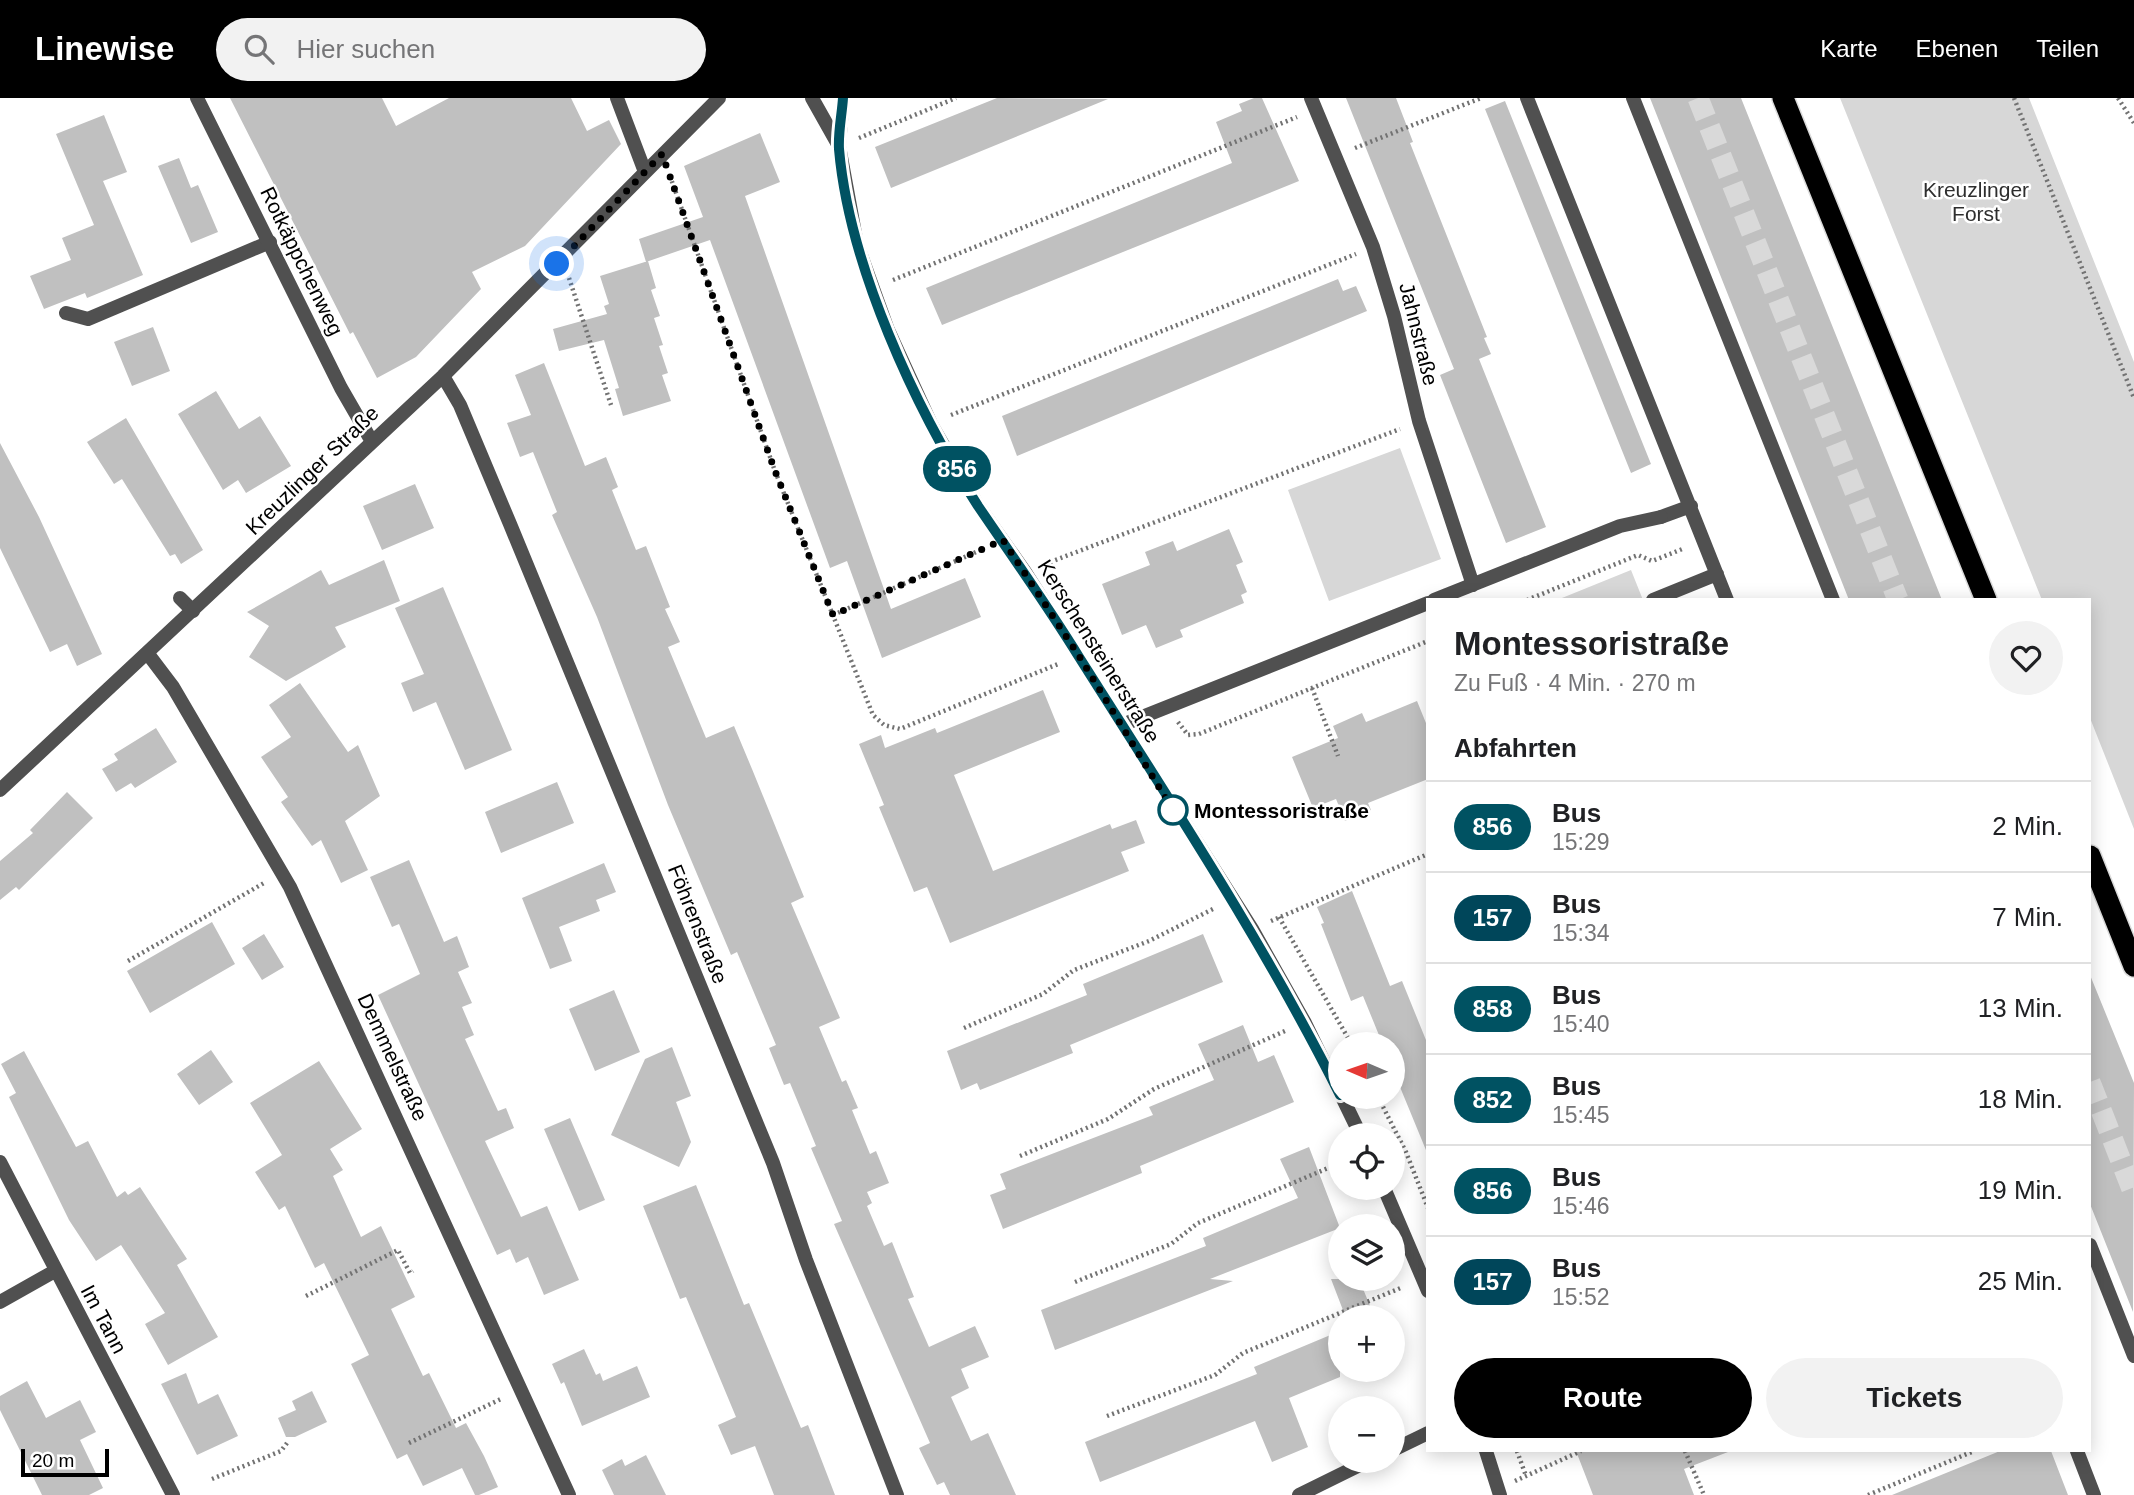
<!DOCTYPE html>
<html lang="de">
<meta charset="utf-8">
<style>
body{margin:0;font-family:Arial,sans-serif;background:#f2f2f2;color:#202124;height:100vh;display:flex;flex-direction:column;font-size:26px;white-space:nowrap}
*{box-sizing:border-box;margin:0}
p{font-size:23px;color:#757577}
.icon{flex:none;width:38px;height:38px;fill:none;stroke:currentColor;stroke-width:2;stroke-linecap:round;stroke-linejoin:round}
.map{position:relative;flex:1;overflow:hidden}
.panel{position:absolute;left:1426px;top:500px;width:665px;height:854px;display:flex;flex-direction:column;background:#fff;border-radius:0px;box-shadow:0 4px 18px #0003}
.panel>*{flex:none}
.badge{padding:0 14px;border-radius:23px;font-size:24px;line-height:46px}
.needle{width:46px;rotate:272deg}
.controls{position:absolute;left:1328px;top:934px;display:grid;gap:14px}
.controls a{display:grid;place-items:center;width:77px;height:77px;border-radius:50%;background:#fff;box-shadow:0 4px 18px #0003;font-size:35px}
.scale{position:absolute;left:21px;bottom:18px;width:88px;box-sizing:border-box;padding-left:7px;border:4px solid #000;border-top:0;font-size:19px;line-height:24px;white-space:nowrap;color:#000;-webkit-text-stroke:5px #fff;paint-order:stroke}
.you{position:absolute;width:35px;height:35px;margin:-18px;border:5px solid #fff;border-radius:50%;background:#1a73e8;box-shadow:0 0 0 10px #1a73e833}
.map>.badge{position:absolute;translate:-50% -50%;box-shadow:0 0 0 4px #fff}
h2{padding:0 28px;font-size:26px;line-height:63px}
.round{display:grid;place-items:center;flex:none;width:74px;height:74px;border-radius:37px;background:#f2f2f2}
.summary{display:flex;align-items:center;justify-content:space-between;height:119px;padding:0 28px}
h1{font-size:33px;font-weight:800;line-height:52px}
.button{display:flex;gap:14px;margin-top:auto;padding:14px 28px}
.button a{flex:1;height:80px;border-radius:42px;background:#000;color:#fff;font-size:28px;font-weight:800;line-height:80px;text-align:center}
.button a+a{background:#f2f2f2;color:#202124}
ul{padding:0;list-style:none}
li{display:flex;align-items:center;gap:21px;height:91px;padding:0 28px;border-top:2px solid #e0e0e0}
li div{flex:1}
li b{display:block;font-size:26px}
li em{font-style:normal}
li .badge{min-width:77px;font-weight:700;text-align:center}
header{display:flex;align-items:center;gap:42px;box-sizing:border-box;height:98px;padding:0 35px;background:#000;color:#fff}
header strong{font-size:33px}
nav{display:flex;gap:38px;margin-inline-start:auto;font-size:24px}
.search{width:490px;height:63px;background:#f2f2f2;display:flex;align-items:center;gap:18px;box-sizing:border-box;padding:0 24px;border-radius:38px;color:#757577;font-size:26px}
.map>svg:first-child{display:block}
.green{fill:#d7d7d7}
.building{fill:#c0c0c0}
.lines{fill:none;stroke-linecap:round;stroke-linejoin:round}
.highway-tunnel{stroke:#d9d9d9;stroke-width:21;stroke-dasharray:21 10;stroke-linecap:butt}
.highway-casing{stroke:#dbdbdb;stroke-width:24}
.path{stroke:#727272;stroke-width:4.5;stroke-dasharray:2 3.5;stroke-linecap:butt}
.lane{stroke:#505050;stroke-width:14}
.street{stroke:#505050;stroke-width:14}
.highway{stroke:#000;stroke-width:21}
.line-casing{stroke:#fff;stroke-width:16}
.line{stroke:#005262;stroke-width:10}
.walk{stroke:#000;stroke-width:7;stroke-dasharray:0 12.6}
.stop-dot{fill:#fff;stroke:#005262;stroke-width:3.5}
.labels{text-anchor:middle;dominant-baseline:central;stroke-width:5;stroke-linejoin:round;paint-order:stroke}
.park-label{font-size:21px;fill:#2e2e2e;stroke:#fff}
.street-label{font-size:21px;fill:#000;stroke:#fff}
.stop-label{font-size:21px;font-weight:bold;fill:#000;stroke:#fff;text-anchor:start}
</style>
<header>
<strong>Linewise</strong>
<div class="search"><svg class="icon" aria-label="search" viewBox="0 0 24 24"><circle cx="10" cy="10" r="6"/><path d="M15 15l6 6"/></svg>Hier suchen</div>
<nav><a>Karte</a><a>Ebenen</a><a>Teilen</a></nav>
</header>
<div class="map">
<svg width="2134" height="1397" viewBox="0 0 2134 1397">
<rect width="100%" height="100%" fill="#fff"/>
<path class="green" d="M1840 0H2029L2134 264V731L2090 620V502H2042Z
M1400 350 1441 461 1329 503 1288 392Z
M1631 472 1643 502H1557Z"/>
<path class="building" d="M230 0H382L396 28 449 0H571L587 33 609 22 621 46 525 148 472 174 481 191 416 259 377 280 353 234 350 236Z
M997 0 1108 1 891 90 875 49Z
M1254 0H1262L1299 83 942 227 926 190 1232 65 1216 24 1242 13 1239 6Z
M1346 0H1396L1413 44 1410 45 1487 239 1484 240 1491 256 1479 261 1546 429 1506 445 1440 277 1454 271Z
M1650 0H1741L1942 502H1849Z
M1505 3 1651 366 1631 375 1485 11Z
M104 17 127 74 103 83 143 177 87 200 85 195 44 211 30 178 71 162 62 140 94 127 56 36Z
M760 35 780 84 745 98 891 511 965 480 981 519 882 560 847 463 830 470 710 142 646 164 639 141 703 119 684 68Z
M179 60 191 90 198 87 218 134 191 145 158 68Z
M648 163 656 190 651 192 660 218 654 220 663 247 659 248 668 275 662 277 671 303 623 318 615 291 619 290 604 242 559 253 553 231 607 216 604 208 609 206 600 178Z
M1338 181 1343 193 1356 188 1367 213 1017 358 1002 318Z
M153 229 170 273 132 288 114 244Z
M544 265 585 368 606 359 618 389 612 392 636 452 646 448 670 509 665 511 680 544 668 549 706 640 734 628 752 671 804 799 791 805 840 920 819 929 842 984 846 982 858 1010 852 1012 870 1056 876 1053 889 1085 867 1094 872 1105 867 1108 884 1148 892 1144 914 1199 908 1201 929 1249 975 1228 989 1259 961 1271 969 1290 951 1299 971 1343 988 1335 1016 1397H950L944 1384 937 1387 919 1350 930 1345 834 1126 842 1123 811 1050 816 1048 790 985 784 987 769 950 776 947 737 854 731 857 668 707 597 519 552 417 557 414 533 354 520 359 507 325 531 317 515 277Z
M216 293 239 331 260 318 291 368 246 395 238 382 223 392 178 316Z
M126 320 203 452 181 466 175 456 170 458 122 381 114 386 87 344Z
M0 345 39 419 102 556 77 568 67 546 50 554 0 450Z
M415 386 434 430 382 452 363 408Z
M1229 431 1243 464 1236 467 1247 494 1241 497 1244 505 1180 532 1183 539 1156 550 1146 527 1122 537 1102 486 1150 467 1145 454 1173 443 1177 453Z
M384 462 400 503 335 529 346 549 286 583 249 559 269 528 247 514 321 472 329 487Z
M443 489 512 652 465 672 436 604 413 614 401 585 424 576 395 510Z
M300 585 348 654 358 647 380 698 345 723 368 772 341 785 321 742 312 748 281 704 288 699 261 659 291 639 269 607Z
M1043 592 1060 634 954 677 993 773 1110 726 1112 731 1136 722 1145 745 1121 754 1129 773 950 845 927 789 914 794 879 709 884 707 859 646 881 637 885 650 935 630 937 635Z
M1417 603 1428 630V681L1368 705 1371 712 1345 723 1336 701 1313 710 1292 659 1338 640 1333 628 1362 615 1366 624Z
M156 630 177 664 135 690 131 685 116 694 102 671 118 662 114 656Z
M557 684 574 725 501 755 485 714Z
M67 694 93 720 19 792 16 789 0 802V763L33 735 30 732Z
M409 762 444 844 457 838 469 869 458 874 472 905 462 909 474 937 465 941 498 1013 506 1010 514 1030 485 1043 521 1119 547 1108 579 1182 544 1197 528 1159 516 1165 510 1151 497 1157 378 897 420 876 399 826 392 829 370 779Z
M604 765 616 794 596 802 600 813 559 829 572 863 550 871 522 800Z
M1352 793 1390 888 1402 883 1428 947V1057L1393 972V947H1383L1363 898 1351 903 1321 826 1324 825 1317 809Z
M212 824 235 866 150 915 127 873Z
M264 836 284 869 262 882 242 850Z
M1203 836 1223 884 1070 947 1073 955 980 992 977 985 961 992 947 953 1087 897 1083 886Z
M2090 877 2134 985 2133 1214 2090 1106Z
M614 892 640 954 595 973 569 911Z
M1243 927 1258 964 1274 957 1294 1004 1140 1068 1142 1075 1003 1131 990 1097 1006 1091 1000 1076 1153 1017 1149 1009 1214 982 1198 946Z
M672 949 691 998 676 1004 691 1044 679 1069 611 1037 645 961Z
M211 952 233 984 199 1007 177 976Z
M24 953 76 1049 88 1043 117 1099 125 1093 128 1097 140 1089 187 1161 177 1167 218 1239 168 1267 145 1226 165 1215 121 1147 96 1163 69 1122 9 999 16 995 1 966Z
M319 963 362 1031 330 1051 343 1072 333 1078 361 1139 381 1128 415 1199 391 1211 423 1278 429 1275 456 1330 466 1325 484 1358 498 1389 479 1397H475L462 1370 423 1388 407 1356 397 1361 351 1266 369 1257 324 1165 315 1170 285 1108 279 1112 255 1074 282 1057 250 1005Z
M570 1020 605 1102 579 1113 544 1031Z
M1309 1049 1340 1130 1210 1181 1233 1183 1055 1252 1041 1212 1206 1148 1203 1140 1298 1100 1280 1061Z
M696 1087 744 1207 749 1205 801 1330 808 1327 835 1397H774L755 1348 731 1357 718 1327 736 1319 686 1199 680 1201 643 1108Z
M1331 1181H1359L1375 1220H1346Z
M1340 1233V1279L1289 1300 1308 1349 1272 1364 1255 1323 1100 1384 1085 1344 1257 1276 1254 1269Z
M584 1251 596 1277 600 1275 603 1283 637 1268 650 1299 582 1328 564 1284 561 1286 552 1266Z
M186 1275 198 1306 218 1296 238 1338 197 1357 161 1286Z
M27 1283 46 1320 80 1302 96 1334 80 1342 103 1390 89 1397H42L0 1312V1298Z
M312 1293 327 1324 295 1339H286L278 1320 296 1312 292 1303Z
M1576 1353H1727L1728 1354 1684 1371 1694 1397H1593Z
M2000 1353H2051L2068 1397H1892Z
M646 1357 666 1397H614L602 1372 622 1361 625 1368Z"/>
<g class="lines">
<path class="highway-tunnel" d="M1698 0 1898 502
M2090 984 2134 1096"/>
<g class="highway-casing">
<path id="highway" d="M1783 0 1986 502
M2090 758 2134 868"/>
</g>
<path class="path" d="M2014 0 2134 300
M2118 0 2134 25
M859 40 956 0
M1355 50 1481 0
M670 78 775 373 873 617 884 627 900 631 1058 566
M569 180 611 307
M893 182 1297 19
M951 317 1356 156
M1045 466 1400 331
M1527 502 1638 457 1652 463 1685 450
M833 517 983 451
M1312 590 1338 658
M1178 624 1188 637 1199 636 1428 543
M1279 819 1352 947
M1271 823 1428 756
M128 863 264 785
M964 930 1043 896 1074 872 1149 843 1215 810
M1378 999 1406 1054 1428 1110
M1020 1058 1108 1021 1154 991 1285 933
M1075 1184 1171 1146 1198 1125 1340 1065
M306 1198 398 1152 410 1175 413 1173
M1107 1318 1215 1277 1243 1255 1403 1189
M409 1345 503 1300
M1517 1353 1526 1378
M1685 1353 1704 1397
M212 1381 281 1353 287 1345
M1515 1383 1581 1353
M1868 1397 1974 1353"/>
<path class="lane" d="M1527 0 1727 502
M1633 0 1833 502
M66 215 88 221 270 144
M1661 419 1691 408
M180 500 193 513
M1653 502 1717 476
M2090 1147 2134 1258
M2077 1353 2094 1397"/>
<path class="street" d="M197 0 341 290 371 342
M617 0 645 74
M812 0 839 48 857 146 888 232 931 326 977 406 1025 474 1252 831 1305 925 1340 997
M1311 0 1373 149 1394 218 1419 323 1473 487
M839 47 843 0
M443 278 460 307 510 426 773 1065 806 1162 897 1397
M1434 502 1620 428 1661 419
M148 556 173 589 290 789 569 1397
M1122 627 1428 505
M0 692 443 278 719 0
M1342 999 1361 1038
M0 1064 173 1397
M1384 1090 1428 1193
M0 1204 55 1173
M1393 1352 1428 1335
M1486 1353 1500 1397
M1299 1397 1368 1363"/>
<use href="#highway" class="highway"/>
</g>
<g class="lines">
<g class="line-casing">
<path id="line" d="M843 0C842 16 838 34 839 51 849 167 915 310 978 408 1012 458 1047 507 1079 559 1170 703 1264 845 1340 997"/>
</g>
<use href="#line" class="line"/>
<path class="walk" d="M557 166 662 56 775 373 833 517 1003 442 1079 558 1173 712"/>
</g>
<circle class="stop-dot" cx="1173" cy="712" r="14"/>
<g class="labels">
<g class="park-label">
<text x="1976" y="91">Kreuzlinger<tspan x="1976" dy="24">Forst</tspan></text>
</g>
<g class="street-label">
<text transform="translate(302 163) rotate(64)">Rotkäppchenweg</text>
<text transform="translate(1419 236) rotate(76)">Jahnstraße</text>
<text transform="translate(312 372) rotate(-44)">Kreuzlinger Straße</text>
<text transform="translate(1099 553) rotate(58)">Kerschensteinerstraße</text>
<text transform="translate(698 826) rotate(68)">Föhrenstraße</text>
<text transform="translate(393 959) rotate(65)">Demmelstraße</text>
<text transform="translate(104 1221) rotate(62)">Im Tann</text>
</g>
<g class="stop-label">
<text x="1194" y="712">Montessoristraße</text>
</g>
</g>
</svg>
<div class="controls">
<a><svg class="needle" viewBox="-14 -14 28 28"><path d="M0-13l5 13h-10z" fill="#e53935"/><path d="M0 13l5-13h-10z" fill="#757577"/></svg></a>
<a><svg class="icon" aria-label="locate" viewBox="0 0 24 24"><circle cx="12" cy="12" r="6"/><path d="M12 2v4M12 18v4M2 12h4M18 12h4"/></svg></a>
<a><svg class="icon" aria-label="layers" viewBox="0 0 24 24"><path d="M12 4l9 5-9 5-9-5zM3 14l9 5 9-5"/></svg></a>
<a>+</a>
<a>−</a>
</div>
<div class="scale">20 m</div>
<div class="you" style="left:557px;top:166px"></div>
<b class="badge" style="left:957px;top:371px;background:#005262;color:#fff">856</b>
<section class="panel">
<div class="summary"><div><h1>Montessoristraße</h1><p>Zu Fuß · 4 Min. · 270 m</p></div><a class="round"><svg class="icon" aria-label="heart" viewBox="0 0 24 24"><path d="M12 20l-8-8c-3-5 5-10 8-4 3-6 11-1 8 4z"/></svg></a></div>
<h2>Abfahrten</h2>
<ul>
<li><span class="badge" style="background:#005262;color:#fff">856</span><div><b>Bus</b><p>15:29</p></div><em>2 Min.</em></li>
<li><span class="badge" style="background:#00465a;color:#fff">157</span><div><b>Bus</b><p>15:34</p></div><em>7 Min.</em></li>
<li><span class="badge" style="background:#005262;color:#fff">858</span><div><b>Bus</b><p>15:40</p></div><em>13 Min.</em></li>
<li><span class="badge" style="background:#005262;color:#fff">852</span><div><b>Bus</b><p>15:45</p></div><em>18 Min.</em></li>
<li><span class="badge" style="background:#005262;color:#fff">856</span><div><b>Bus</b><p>15:46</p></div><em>19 Min.</em></li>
<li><span class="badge" style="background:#00465a;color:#fff">157</span><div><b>Bus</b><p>15:52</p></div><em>25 Min.</em></li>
</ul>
<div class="button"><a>Route</a><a>Tickets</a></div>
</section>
</div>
